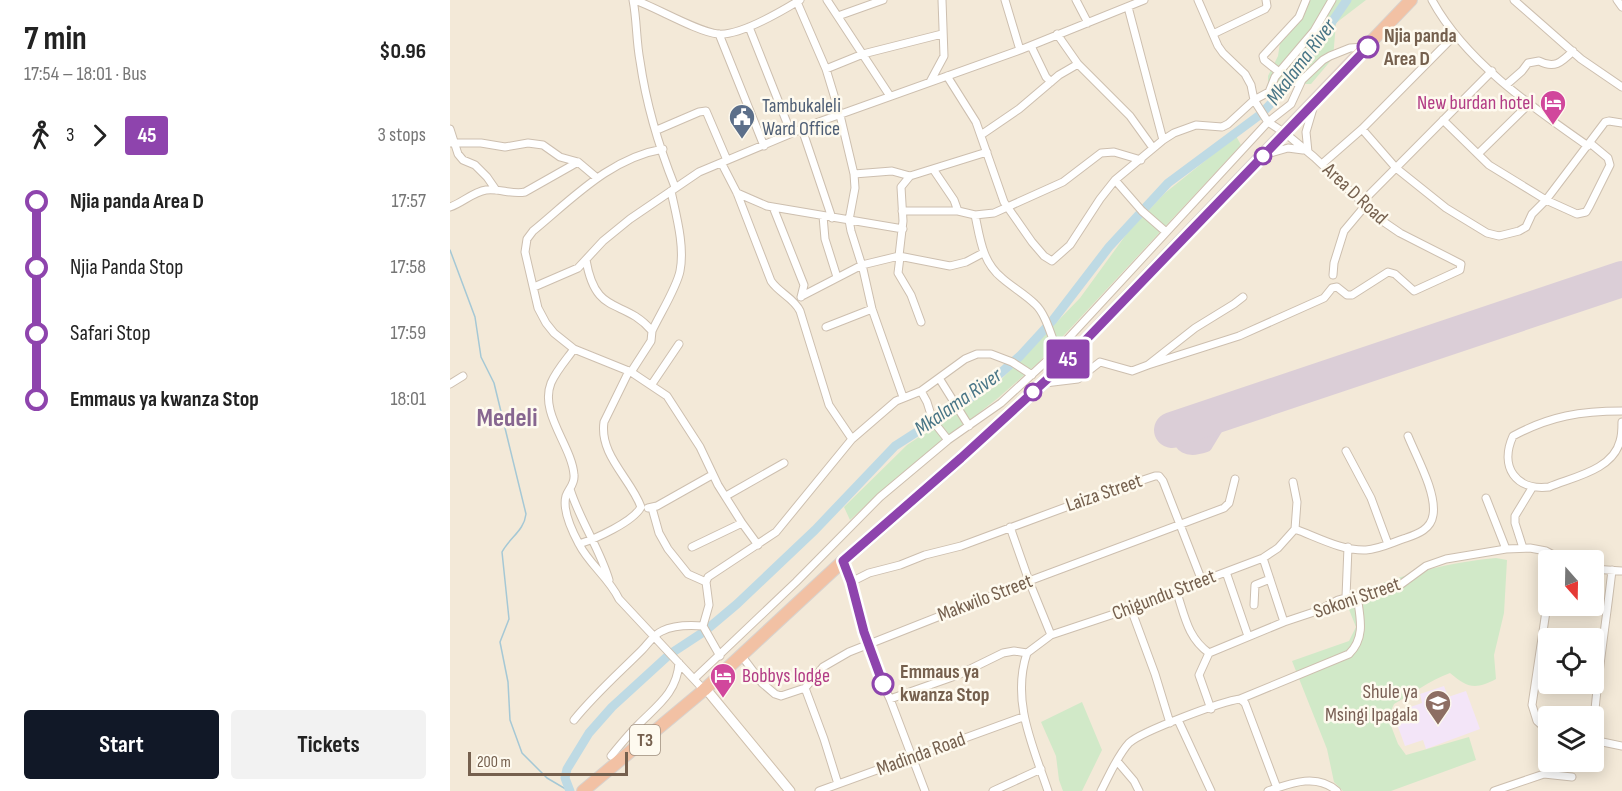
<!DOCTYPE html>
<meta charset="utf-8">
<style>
body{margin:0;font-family:"Sofia Sans Condensed",sans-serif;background:#f2f2f2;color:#222;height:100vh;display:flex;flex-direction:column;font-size:22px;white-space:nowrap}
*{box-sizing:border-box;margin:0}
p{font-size:20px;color:#767676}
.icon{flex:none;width:33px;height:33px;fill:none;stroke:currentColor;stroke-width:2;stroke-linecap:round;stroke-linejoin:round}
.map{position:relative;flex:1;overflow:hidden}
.details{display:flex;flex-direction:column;background:#fff;width:450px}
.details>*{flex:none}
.badge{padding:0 12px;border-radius:4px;font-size:21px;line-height:39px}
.needle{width:39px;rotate:160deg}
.buttons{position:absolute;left:1088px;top:550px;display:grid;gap:12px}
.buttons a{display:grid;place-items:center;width:66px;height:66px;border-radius:6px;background:#fff;box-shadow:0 3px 15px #0003;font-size:30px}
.scale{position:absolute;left:18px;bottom:15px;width:160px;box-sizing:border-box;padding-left:6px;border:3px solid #75604e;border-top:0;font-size:16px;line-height:21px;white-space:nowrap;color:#75604e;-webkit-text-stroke:4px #fefaef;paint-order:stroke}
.map>.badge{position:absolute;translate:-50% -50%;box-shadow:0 0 0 3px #fff}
.legs{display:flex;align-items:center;gap:9px;height:66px;padding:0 24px;font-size:20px}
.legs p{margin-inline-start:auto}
.summary{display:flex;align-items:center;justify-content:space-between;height:102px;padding:0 24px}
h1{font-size:33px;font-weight:700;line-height:45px}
.primary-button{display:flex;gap:12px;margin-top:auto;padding:12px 24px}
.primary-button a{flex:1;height:69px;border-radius:6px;background:#111827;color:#fff;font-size:24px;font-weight:700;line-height:69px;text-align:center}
.primary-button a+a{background:#f2f2f2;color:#222}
ul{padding:0 24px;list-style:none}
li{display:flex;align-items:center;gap:21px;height:66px;font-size:22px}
li i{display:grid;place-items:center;width:9px;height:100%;margin:0 8px;background:currentColor}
li i::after{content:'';width:15px;height:15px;margin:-8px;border:4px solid;border-radius:50%;background:#fff}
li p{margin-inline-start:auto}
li:first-child i{background:linear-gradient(#0000 50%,currentColor 0)}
li:last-child i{background:linear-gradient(currentColor 50%,#0000 0)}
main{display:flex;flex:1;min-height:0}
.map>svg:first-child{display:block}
.residential{fill:#f3e9d8;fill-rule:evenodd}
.education{fill:#f3e5f8}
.green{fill:#d1e9c8}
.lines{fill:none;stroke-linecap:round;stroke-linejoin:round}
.stream{stroke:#a5c8d5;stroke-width:1.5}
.river{stroke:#bedae4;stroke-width:9}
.taxiway{stroke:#dbced7;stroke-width:15}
.runway{stroke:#dbced7;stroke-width:36}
.street-casing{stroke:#cdbfaf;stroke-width:9}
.secondary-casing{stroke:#d0c0ad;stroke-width:11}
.highway-casing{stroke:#d8d2cd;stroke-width:14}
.street{stroke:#fff;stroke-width:7}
.secondary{stroke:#fff;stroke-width:9}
.highway{stroke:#f2c1a4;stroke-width:12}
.line-1-casing{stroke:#fff;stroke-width:14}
.line-1{stroke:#8e44ad;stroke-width:9}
.stop-1-dot{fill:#fff;stroke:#8e44ad;stroke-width:3}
.labels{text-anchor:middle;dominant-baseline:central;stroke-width:5;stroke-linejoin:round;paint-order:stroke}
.shield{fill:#fefaef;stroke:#9e8e7e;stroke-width:1.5}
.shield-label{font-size:18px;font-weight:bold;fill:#75604e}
.stop-label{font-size:20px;font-weight:bold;fill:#75604e;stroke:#fefaef;text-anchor:start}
.hotel-label{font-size:20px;fill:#b23c85;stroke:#fefaef;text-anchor:end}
.service-label{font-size:20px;fill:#4e5e75;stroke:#fefaef;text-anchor:start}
.street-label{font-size:20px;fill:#75604e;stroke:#fefaef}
.education-label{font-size:20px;fill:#785e54;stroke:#fefaef;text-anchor:end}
.water-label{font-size:21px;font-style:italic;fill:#487586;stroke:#fefaef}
.district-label{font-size:26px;font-weight:bold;fill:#876690;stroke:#fefaef}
</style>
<main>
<section class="details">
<div class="summary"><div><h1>7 min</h1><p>17:54 – 18:01 · Bus</p></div><b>$0.96</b></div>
<div class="legs"><svg class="icon" aria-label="walk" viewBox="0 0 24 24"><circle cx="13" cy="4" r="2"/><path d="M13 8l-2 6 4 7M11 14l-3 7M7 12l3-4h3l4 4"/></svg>3<svg class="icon" aria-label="forward" viewBox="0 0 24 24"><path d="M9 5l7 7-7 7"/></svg><b class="badge" style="background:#8e44ad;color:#fff">45</b><p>3 stops</p></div>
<ul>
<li><i style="color:#8e44ad"></i><b>Njia panda Area D</b><p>17:57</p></li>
<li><i style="color:#8e44ad"></i><span>Njia Panda Stop</span><p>17:58</p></li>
<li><i style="color:#8e44ad"></i><span>Safari Stop</span><p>17:59</p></li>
<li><i style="color:#8e44ad"></i><b>Emmaus ya kwanza Stop</b><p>18:01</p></li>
</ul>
<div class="primary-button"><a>Start</a><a>Tickets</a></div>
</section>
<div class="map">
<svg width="1172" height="791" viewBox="0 0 1172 791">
<rect width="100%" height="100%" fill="#fbf6e9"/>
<path class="residential" d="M0 0H1172V791H0ZM1098 561H1143V606H1098ZM1098 639H1143V684H1098ZM1098 717H1143V762H1098Z"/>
<path class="education" d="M994 686 998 697 1016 691 1030 729 976 749 973 740 955 746 943 713 972 703 970 694Z"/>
<path class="green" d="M860 0H916L886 23 883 58 861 84H818V76L828 56 830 43 853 16Z
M786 136 791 145 589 362 548 398 447 477 400 520 394 507 457 445 543 388 630 298 678 232 715 193Z
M1046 558 1057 560 1054 613 1044 655 1046 679C1025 690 1018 688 1000 673 978 681 964 693 944 704L938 718 948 744 956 755 1019 737 1026 760 941 791H893L884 782 877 749 842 661 899 641 906 627 898 607V596C949 576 992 563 1046 558Z
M632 702 652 750 632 791H613L609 780 606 756 591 722Z"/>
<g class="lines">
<path class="stream" d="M0 250 25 317 31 357 44 383 76 514C74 531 60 537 52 552L59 619 50 642 58 682 60 720 72 753 97 778 119 791"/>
<path class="river" d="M120 791 115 778 117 769 139 733 162 707 220 654 255 631 287 604 365 530 445 446 529 392 570 356 603 320 659 247 718 183 811 114 828 96 862 51 897 0"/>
<path class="taxiway" d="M724 429C732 447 737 451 755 445L775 412"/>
<path class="runway" d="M722 430 1172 279"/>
<g class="street-casing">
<path id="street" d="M183 0C187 20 186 40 190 61 196 103 209 147 225 187
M185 0C207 8 248 32 268 34 289 36 332 11 350 0
M377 0 440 96
M555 0 570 50
M626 0 638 23
M982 0C1015 61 1082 107 1138 146
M1064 0 1131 59 1172 87
M1167 0 1172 7
M347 2 376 69 390 115 404 174 405 188 399 220 401 231 413 269 422 309 453 397
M678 7 713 140
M388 16 433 0
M299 27 341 133
M269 34 314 146
M607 34 628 64 680 116 703 148
M763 34 815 9 817 6 816 0
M581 46 596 77 601 82
M376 69 413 54 492 34
M829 72 814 60 813 56 849 17 856 0
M497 76 526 122 554 202 582 242 594 256 602 261 620 245 650 199 665 180 713 140 724 133 746 125 772 127 778 124 804 100 830 86 852 80 873 60 880 56 900 48 915 47
M480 82 494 56 492 0
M1056 85 1072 71 1078 63 1089 61C1104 69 1111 63 1123 51
M819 92 825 77 864 31 882 0
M993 120 1039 165 1096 200 1127 214 1136 212 1139 207 1160 165 1158 158 1140 143
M0 129 8 154 13 160 25 165 37 177 46 190
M352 129 382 218
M912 129 946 168 996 208 1037 233 1049 236 1069 231 1076 227 1082 214 1096 200 1155 122 1159 121 1172 123
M207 130 249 112 256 111 277 160
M531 135 569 109 609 75 628 64
M0 143H31L55 147 78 143 93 145 110 157 128 162 147 178
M213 149C160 158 122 199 83 231L77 239 75 252 88 308 96 323 104 333 124 349 181 372 217 396 250 447 268 485 292 523 308 545
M858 152 856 132 864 105
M817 154 838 148 853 150
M1028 154 1079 104
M272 164 287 193 321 281C329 293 344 298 350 311L379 405 402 439
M872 164 912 129 1005 35
M483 169 504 200 508 211
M404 174 442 171 460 176 537 152
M665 180 692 211 716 232
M287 193 317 206 453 229
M911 203 1042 71
M0 207C12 203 23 192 36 190 49 188 62 195 75 192L128 162
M323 207 354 285 351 297
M452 211H508L525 215 544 213 613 182 651 153 664 152 691 160
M525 215C530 238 532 262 552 278 562 287 575 294 585 304 596 314 601 336 607 350
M373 216 375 239 387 277
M449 256 500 266 516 262 533 253
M450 257 448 273 461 295 471 322
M136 260C146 318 173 297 202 331L201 341 181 372
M883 275 884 263 894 231 915 206
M84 287 128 268 153 241 180 219 249 172 366 123 570 50 694 0
M352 296 412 265 449 256 453 221 451 187 460 176
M376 327 422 309
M202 331C210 314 227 287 230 271 235 246 226 215 221 191
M124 349C116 360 106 371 101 383 89 413 122 446 124 475 125 484 119 488 116 496 112 510 122 531 129 544 139 564 159 578 169 599L254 690
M698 365 789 336 874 298 882 288 887 287 897 295H902L938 272 945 274 964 291 1010 270 1011 264 950 233 931 220 864 157 835 133 818 122 804 100 801 85 795 74 773 53 768 46 748 0
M489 378 519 426
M595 383 628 379 650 362 682 371 698 365 745 328 784 304 793 297
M0 384 13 376
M202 384 229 344
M471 391 477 402 483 421 498 440
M1172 411C1131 411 1100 416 1063 436 1049 467 1066 491 1099 487 1123 477 1163 470 1170 441 1172 435 1172 428 1172 422
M896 451 921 498 938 544
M120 489C130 521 150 549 159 580
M276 496 334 463
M1036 498 1056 549
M198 508 207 506 262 475
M202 508 209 533 218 549 238 574 256 582
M560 527 579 581 601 635
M845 529C867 537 892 551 916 550 930 549 943 542 956 538 968 534 981 529 983 515 987 493 966 456 958 436
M129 544C145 539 183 522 191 507 181 479 149 455 154 422L179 371
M242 547 292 523
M1073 548 1065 523V516L1082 488
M813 558 834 622
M393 561 398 571 410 618 426 670 440 699 475 791
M1143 569 1172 571
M776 572 798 636
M401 582 419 573 450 565 475 555 511 546 654 493 705 476H709L713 481 752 581
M727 593C735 617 738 638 759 653
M896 597 898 547
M1098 598 1082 705 1087 721 1098 731
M804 605 805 585 820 579
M681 609 705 674 720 723
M577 653 601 635 727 593 752 581 813 558 828 548 845 529 847 502 843 482
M577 653C561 701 583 746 598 791
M759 653 834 622 867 611 888 600 902 596H916L950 585 976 566 996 559 1056 549 1080 548 1096 551 1115 561
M759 653 749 675 761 709
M291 655 312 683 325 694 331 696 355 688 373 667 399 652 579 581 774 508 779 503 785 479
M270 656 253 626 259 605 256 582 258 577 326 532 402 439 446 401 471 391 515 359 527 354H541L562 362 582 375
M245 678 346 582 430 497 498 440 551 403 602 356 818 122 841 104 852 80
M355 688 374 739 388 784
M440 699 508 675 553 653 564 651 577 653
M790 699 899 654C916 637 910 617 907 596
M124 720C145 694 169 673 192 650 199 643 203 635 212 631 224 625 240 625 253 626
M728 720 761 791
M1143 732C1147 677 1156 624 1162 570
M1143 740 1172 746
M161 756C170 745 179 734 189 724 208 705 227 692 229 663
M667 761 684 781 689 791
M369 791 573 717
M543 791 591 769
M651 791C659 776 667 756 679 743 692 731 773 701 790 699L795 703 827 788
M818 791C841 783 867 773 887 791
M1044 791 1094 774 1122 777"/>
</g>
<g class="secondary-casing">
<path id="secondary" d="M256 689 340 791"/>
</g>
<g class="highway-casing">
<path id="highway" d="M133 791 254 690 393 561 511 458 604 373 961 0"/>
</g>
<use href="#street" class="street"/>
<use href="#secondary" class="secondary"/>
<use href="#highway" class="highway"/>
</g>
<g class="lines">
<g class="line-1-casing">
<path id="line-1" d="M433 684 414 632 401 582 393 561 511 458 604 373 918 47"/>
</g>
<use href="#line-1" class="line-1"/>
</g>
<defs>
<g id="hotel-pin" transform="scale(1.35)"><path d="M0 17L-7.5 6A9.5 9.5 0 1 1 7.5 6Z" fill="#d1479c" stroke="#fefaef"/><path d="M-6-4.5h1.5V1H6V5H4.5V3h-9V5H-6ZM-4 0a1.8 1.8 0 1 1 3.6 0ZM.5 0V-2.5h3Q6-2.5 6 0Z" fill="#fff"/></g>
<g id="civic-pin" transform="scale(1.35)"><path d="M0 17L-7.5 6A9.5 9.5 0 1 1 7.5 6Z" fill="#5c6f8a" stroke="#fefaef"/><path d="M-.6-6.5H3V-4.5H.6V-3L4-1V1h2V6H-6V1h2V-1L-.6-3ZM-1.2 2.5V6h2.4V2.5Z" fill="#fff"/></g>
<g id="school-pin" transform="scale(1.35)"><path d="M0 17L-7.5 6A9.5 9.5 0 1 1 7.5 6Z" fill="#8d6e63" stroke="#fefaef"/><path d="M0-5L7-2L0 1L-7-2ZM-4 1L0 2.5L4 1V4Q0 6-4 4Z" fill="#fff"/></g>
</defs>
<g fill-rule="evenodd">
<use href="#hotel-pin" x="1103" y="103"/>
<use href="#civic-pin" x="292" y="117"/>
<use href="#hotel-pin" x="273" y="676"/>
<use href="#school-pin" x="988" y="703"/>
</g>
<g class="stop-1-dot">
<circle cx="918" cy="47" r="10"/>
<circle cx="813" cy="156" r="8"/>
<circle cx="583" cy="392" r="8"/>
<circle cx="433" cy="684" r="10"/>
</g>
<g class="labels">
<rect class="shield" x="180" y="725" width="30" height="30" rx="4.5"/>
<g class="shield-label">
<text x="195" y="740">T3</text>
</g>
<g class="stop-label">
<text x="934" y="36">Njia panda<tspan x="934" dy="23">Area D</tspan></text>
<text x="450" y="672">Emmaus ya<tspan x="450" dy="23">kwanza Stop</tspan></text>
</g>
<g class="hotel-label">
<text x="1084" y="103">New burdan hotel</text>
<text x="292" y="676" text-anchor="start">Bobbys lodge</text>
</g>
<g class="service-label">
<text x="312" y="106">Tambukaleli<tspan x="312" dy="23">Ward Office</tspan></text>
</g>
<g class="street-label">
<text transform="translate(905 194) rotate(43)">Area D Road</text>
<text transform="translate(654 493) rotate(-19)">Laiza Street</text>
<text transform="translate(714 595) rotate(-21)">Chigundu Street</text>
<text transform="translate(535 598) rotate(-21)">Makwilo Street</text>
<text transform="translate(907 598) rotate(-19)">Sokoni Street</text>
<text transform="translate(471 754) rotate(-20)">Madinda Road</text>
</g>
<g class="education-label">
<text x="968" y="692">Shule ya<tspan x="968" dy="23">Msingi Ipagala</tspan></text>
</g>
<g class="water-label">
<text transform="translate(851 62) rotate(-53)">Mkalama River</text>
<text transform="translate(508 402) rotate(-35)">Mkalama River</text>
</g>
<g class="district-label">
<text x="57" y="418">Medeli</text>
</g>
</g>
</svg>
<div class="buttons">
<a><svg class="needle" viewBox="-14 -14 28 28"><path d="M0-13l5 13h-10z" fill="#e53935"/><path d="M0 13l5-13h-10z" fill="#767676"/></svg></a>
<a><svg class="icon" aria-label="locate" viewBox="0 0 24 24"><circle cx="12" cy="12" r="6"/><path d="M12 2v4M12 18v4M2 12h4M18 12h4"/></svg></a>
<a><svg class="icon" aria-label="layers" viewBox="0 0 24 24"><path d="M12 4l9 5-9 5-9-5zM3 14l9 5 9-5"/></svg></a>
</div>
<div class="scale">200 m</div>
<b class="badge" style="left:618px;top:359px;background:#8e44ad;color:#fff">45</b>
</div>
</main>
